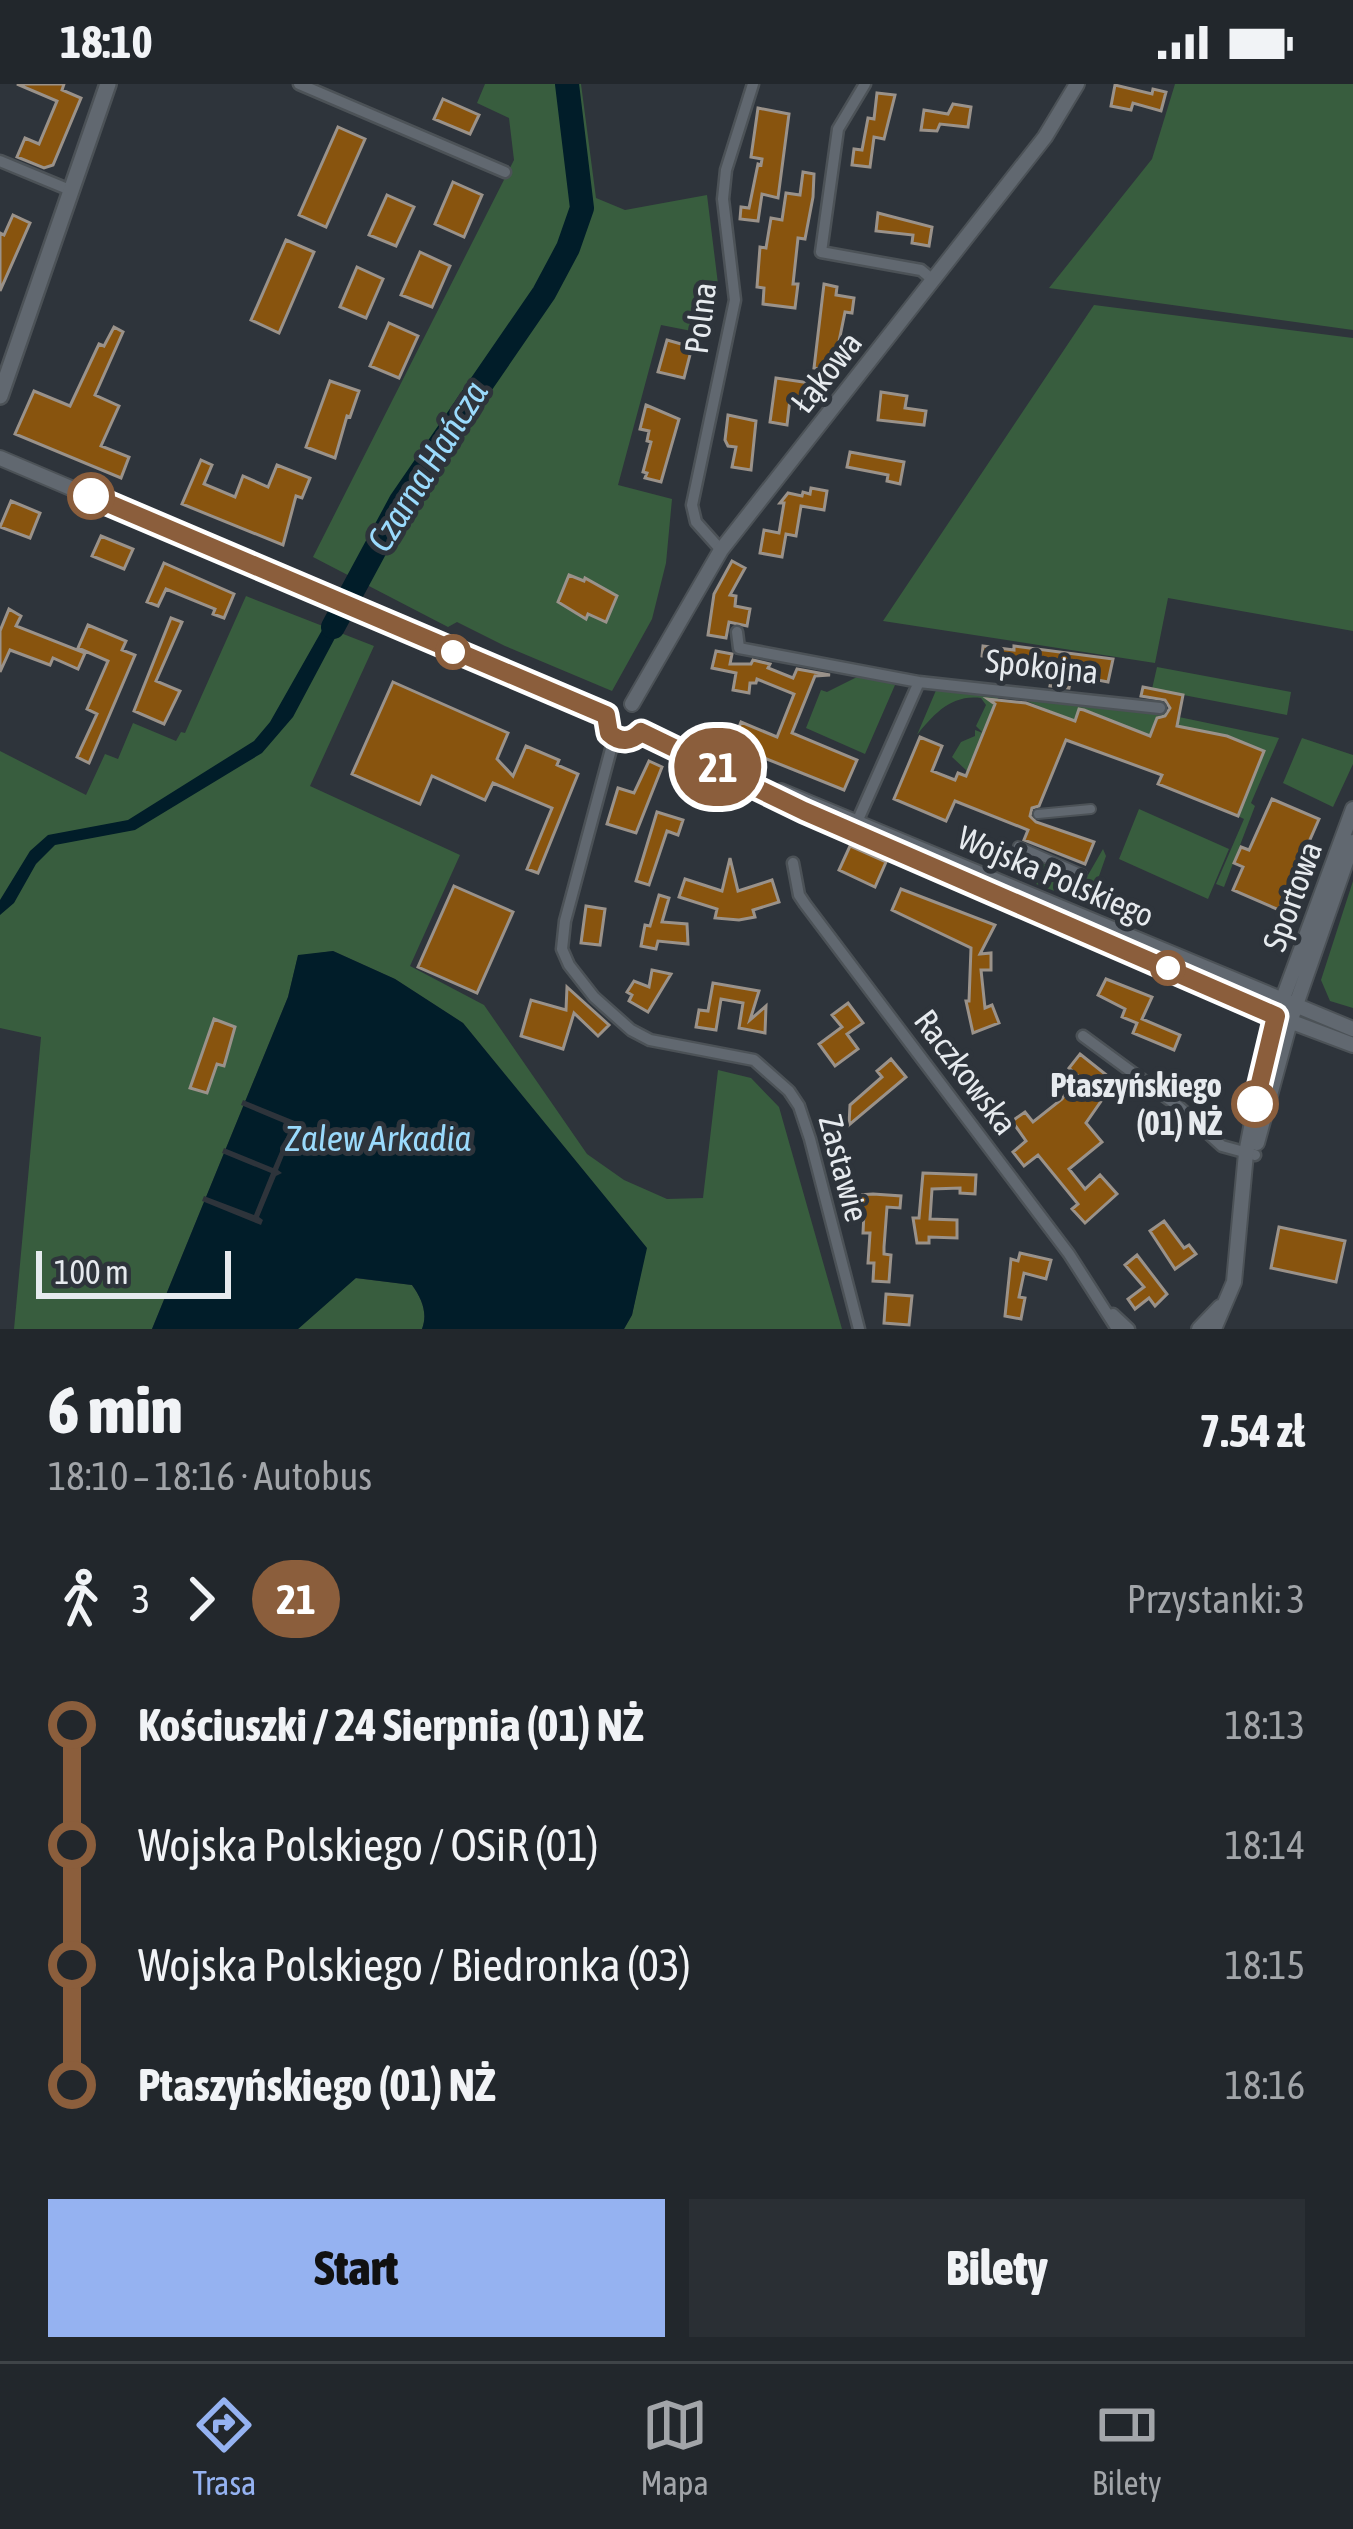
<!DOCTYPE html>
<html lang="pl">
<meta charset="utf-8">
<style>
body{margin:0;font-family:"Asap Condensed",sans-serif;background:#2a2f34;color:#f1f3f6;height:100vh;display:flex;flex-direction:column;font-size:45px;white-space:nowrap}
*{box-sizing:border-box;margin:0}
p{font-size:39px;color:#a2a5a9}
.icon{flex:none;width:66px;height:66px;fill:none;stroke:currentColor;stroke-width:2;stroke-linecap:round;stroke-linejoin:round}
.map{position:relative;height:1245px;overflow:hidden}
.panel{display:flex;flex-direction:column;background:#22272c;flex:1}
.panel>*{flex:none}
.badge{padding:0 24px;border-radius:39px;font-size:42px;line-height:78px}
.scale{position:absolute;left:36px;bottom:30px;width:195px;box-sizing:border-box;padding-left:12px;border:6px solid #e6eaee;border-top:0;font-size:33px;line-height:42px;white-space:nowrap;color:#e6eaee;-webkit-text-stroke:9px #2e343b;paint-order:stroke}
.map>.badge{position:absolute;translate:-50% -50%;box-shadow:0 0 0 6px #fff}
.legs{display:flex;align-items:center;gap:18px;height:132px;padding:0 48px;font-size:39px}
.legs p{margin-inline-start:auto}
.headline{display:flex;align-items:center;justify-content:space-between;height:204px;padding:0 48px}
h1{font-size:66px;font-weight:800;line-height:90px}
.cta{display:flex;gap:24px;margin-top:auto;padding:24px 48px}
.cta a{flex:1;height:138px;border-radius:0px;background:#95b2f1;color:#111;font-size:48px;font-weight:800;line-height:138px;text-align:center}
.cta a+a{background:#2a2f34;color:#f1f3f6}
ul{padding:0 48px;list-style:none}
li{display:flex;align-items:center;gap:42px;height:120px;font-size:45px}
li i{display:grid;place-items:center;width:18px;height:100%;margin:0 15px;background:currentColor}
li i::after{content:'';width:30px;height:30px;margin:-15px;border:9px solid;border-radius:50%;background:#22272c}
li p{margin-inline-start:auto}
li:first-child i{background:linear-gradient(#0000 50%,currentColor 0)}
li:last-child i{background:linear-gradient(currentColor 50%,#0000 0)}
.status{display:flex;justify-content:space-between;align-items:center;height:84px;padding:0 60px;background:#22272c;direction:ltr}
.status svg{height:33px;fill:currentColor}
.tab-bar{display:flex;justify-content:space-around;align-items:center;height:168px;border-top:3px solid #3f4448;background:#22272c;font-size:33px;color:#a2a5a9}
.tab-bar a{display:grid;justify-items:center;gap:6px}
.tab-bar .on{color:#95b2f1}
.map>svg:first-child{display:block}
.green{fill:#385d3e}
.water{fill:#011d29}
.pier{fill:#2e343b}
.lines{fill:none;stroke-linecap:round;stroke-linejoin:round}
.river{stroke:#011d29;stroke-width:24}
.building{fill:#88540e;stroke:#9a928a;stroke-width:3}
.pedestrian-casing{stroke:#4c5257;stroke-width:12}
.minor-casing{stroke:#4c5257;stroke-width:15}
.tertiary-casing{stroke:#4c5257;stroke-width:18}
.secondary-casing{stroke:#4c5257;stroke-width:20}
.pedestrian{stroke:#616870;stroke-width:8}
.minor{stroke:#616870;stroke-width:10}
.tertiary{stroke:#616870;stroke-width:14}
.secondary{stroke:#616870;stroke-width:15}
.line-1-casing{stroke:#fff;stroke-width:27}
.line-1{stroke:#8b5e3c;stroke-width:18}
.stop-1-dot{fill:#fff;stroke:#8b5e3c;stroke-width:6}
.labels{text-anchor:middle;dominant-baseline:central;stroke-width:10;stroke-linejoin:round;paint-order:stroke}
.street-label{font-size:33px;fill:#e6eaee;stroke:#2e343b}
.stop-label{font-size:33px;font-weight:bold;fill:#e6eaee;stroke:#2e343b;text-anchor:end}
.water-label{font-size:36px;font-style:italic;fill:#9adafc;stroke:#2e343b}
</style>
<div class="status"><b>18:10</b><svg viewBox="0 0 49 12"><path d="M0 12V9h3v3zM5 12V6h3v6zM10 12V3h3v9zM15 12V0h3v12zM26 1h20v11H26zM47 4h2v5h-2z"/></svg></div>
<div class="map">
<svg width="1353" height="1245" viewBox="0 0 1353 1245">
<rect width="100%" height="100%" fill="#2e343b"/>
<path class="green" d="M485 0H581L596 114 625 126 707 111 718 200 712 251 661 241 618 401 672 415 666 479 652 535 612 607 505 562 457 538 448 543 313 473 514 76 509 34 477 19Z
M1175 0H1353V246L1049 204 1152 75Z
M1094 221 1353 254V547L1168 514 1155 579 883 537Z
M246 512 374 562 310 702 460 771 410 882 484 921 587 1070 624 1096 667 1115 703 1114 718 986 751 994 779 1023 842 1245H624L632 1231 646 1163 463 939 395 895 333 867 298 872 288 913 152 1245H14L41 953 0 944V667L86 711 105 670 118 675 133 639 176 657 181 648 185 649Z
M1157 583 1291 608 1287 631 1152 605Z
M863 590 895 601 865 670 806 644 821 606 827 608Z
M937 604 1011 609 1014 615 1000 609 973 676 1032 719 965 692 967 687 952 673 961 658 975 652V646L983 649 976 642 986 621 981 614C951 610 933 631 917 651Z
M1017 613 1136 624 1279 654 1251 719 1255 722 1224 803 1216 800 1244 735 1238 732 1264 666 1227 652 1175 644 1156 637 1150 652 1080 624 1075 637Z
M1302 654 1353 671V680L1333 723 1283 699Z
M1139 725 1229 765 1208 815 1119 775Z
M1103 765 1106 772 1091 815 1083 818 1013 791 1021 770 1084 798Z
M1353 797V924L1330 917 1321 896Z
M355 1194 412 1201C422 1215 428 1229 422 1245H298Z"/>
<path class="water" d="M338 518 351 524 293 633 262 669 135 746 55 761 36 780 14 819 0 831V816L30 767 48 751 128 736 254 657 270 638Z
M333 867 395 895 463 939 647 1164 632 1231 624 1245H422C428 1229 422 1215 412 1201L356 1194 298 1245H152L288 913 298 871Z"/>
<path class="pier" d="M243 1016 302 1040 300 1045 295 1044 278 1086 282 1089 276 1092 259 1133 263 1136 261 1141 202 1117 204 1112 254 1131 271 1089 222 1069 224 1064 273 1084 291 1042 241 1021Z"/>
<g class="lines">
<path class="river" d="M333 543 401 417 544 209 568 164 582 124 567 0"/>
</g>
<path class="building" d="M17 0H64L62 6 81 14 53 81 44 84 17 73 25 54 39 60 57 17Z
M1115 1 1152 10 1153 5 1166 8 1161 27 1133 19 1131 26 1111 22Z
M877 9 895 11 884 55 874 53 870 83 852 81 854 65 862 66 868 34 874 35Z
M443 15 479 31 470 50 434 35Z
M953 20 971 23 968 43 940 40 937 47 921 46 924 26 948 30Z
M758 24 789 30 778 114 762 110 758 137 740 135 741 123 749 124 758 80 761 81 762 75 751 73Z
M338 43 365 55 326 143 299 131Z
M803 88 814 90 813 113 805 155 798 154 793 200H798L795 224 763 220 764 204 757 203 760 163 766 164 771 134 782 136 786 109 800 111Z
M453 98 482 111 464 153 435 140Z
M387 111 414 123 396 162 369 151Z
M878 129 932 143 929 162 912 159 913 151 876 147Z
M13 131 30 139 0 207V149L4 151Z
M286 156 314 168 279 249 251 236Z
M420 168 450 182 432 223 401 211Z
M357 183 383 195 366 234 340 223Z
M824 200 837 203 836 211 854 214 852 229 845 228 833 287 814 284Z
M389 239 418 252 399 294 370 282Z
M114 243 123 248 95 311 119 322 101 362 129 373 121 394 15 350 34 307 70 322 99 260 104 262Z
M667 256 692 263 684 294 658 288Z
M776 294 810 299 807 318 790 315 787 341 770 338Z
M330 297 359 307 350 333 347 332 335 374 306 363Z
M881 308 907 312 905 324 926 327 924 341 878 336Z
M646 321 679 335 661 398 645 394 647 389 643 388 651 358 647 357 649 347 640 345Z
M728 331 756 337 751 386 732 383 736 363 728 362 725 356Z
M850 368 904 378 900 400 887 397 888 391 847 383Z
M201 376 212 381 204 400 235 413 243 392 268 403 277 381 310 394 302 414 296 412 283 461 182 420Z
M811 404 827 407 824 426 801 422 796 452 786 450 782 473 760 469 764 446 779 449 784 419H780L788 409 802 412 803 408 810 410Z
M11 417 40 429 30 454 0 443Z
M101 452 133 465 124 485 92 472Z
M732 477 745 484 730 511 736 512 735 522 750 525 747 542 729 538 726 554 708 551 714 510Z
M164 479 234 510 224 534 213 530 215 525 166 505 158 522 147 518Z
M569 491 584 497 585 494 617 512 606 538 588 530 586 535 558 518Z
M9 525 21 532 16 542 85 569 78 585 53 574 50 581 10 566 0 588V547Z
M171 534 182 538 156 597 180 607 164 640 134 627Z
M88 541 126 557 122 566 135 571 89 679 77 673 97 630 87 625 108 577 78 564Z
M983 562 1014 566V562L1113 575 1108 598 1072 591 1069 604 1050 602 1054 583 982 572Z
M716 567 732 570 730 580H751L753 576 770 580 768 584 793 594 797 585 830 591 815 592 792 649 857 676 844 706 732 661 741 638 777 653 794 610 757 595 756 599H750L749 609 733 606 736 589 712 584Z
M393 598 508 649 497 675 513 692 526 662 559 676 557 681 578 690 538 789 527 785 552 724 493 699 485 716 432 692 420 720 352 690Z
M1143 603 1183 611 1177 642 1227 652 1264 667 1238 732 1158 700 1162 691 1066 656 1039 722 1032 724 1030 732 1036 738 1094 758 1085 780 1024 756 1028 746 955 717 946 737 894 715 920 653 942 662 932 687 955 696 958 689 966 692 995 620 988 615 1026 619 1075 637 1079 625 1084 626 1150 652 1157 634 1165 632 1170 624 1165 616 1141 612Z
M649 677 662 683 636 749 607 740 618 704 634 709Z
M1272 715 1319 735 1279 826 1233 806 1243 783 1234 779 1241 763 1249 766Z
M657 728 683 736 678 751 667 747 649 801 636 797Z
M850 762 886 778 875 803 839 786Z
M730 774 738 807 772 796 779 818 753 826 755 833 739 836 715 834 717 825 679 813 685 795 722 807Z
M454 802 513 828 477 909 418 883Z
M901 805 995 841 980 870 991 869V886H981L985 924 992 921 999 939 973 949 966 917H969L971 864 892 826Z
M659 811 669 814 662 838 687 840 688 860 658 857 656 865 641 862 645 841 650 842Z
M586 822 605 825 600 861 581 859Z
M652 886 671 890 648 928 629 917 632 911 627 908 634 897 649 903Z
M1106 895 1152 913 1142 935 1180 951 1174 966 1133 949 1137 939 1122 933 1125 925 1098 911Z
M713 899 759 907 750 936 766 922 765 949 739 944 743 919 721 915 716 946 696 943 699 926 708 927Z
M567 903 609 941 598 952 574 929 563 965 521 952 531 916 566 926Z
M848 919 863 939 847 950 858 965 835 982 819 960 842 943 832 931Z
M214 935 235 943 224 982 217 980 207 1009 190 1004Z
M1080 970 1119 1001 1107 1015 1104 1013 1086 1039 1102 1058 1069 1085 1085 1105 1100 1091 1117 1110 1085 1139 1072 1125 1078 1120 1038 1071 1024 1082 1013 1068 1026 1057 1012 1037 1025 1028 1033 1038 1062 1015 1078 992 1069 984Z
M891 975 906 993 849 1041 850 1021 882 993 877 987Z
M923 1089 976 1091 975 1110 960 1109V1104L932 1105 930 1135 957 1136V1154L929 1153V1159H917L913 1134H919Z
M873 1110 901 1112 900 1124 887 1123 884 1163V1170L891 1171 889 1198 873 1197 874 1179H868L870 1149H863L864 1129H843L842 1112Z
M1164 1137 1184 1164 1189 1161 1196 1170 1175 1185 1150 1147Z
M1279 1143 1345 1157 1336 1198 1271 1184Z
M1020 1169 1051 1176 1046 1195 1024 1189 1019 1213 1025 1214 1021 1235 1005 1232 1011 1175 1018 1177Z
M1137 1171 1167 1210 1155 1222 1149 1214 1135 1225 1128 1215 1144 1203 1125 1181Z
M886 1210 912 1212 909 1241 884 1239Z"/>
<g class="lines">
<g class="pedestrian-casing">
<path id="pedestrian" d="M1038 730 1091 725
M1018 762 1082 790"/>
</g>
<g class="minor-casing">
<path id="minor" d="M299 0 505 88
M865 0 838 45 821 168 921 186 933 196
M0 77 70 106
M721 466 696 438 692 421 735 216 723 115 726 86 753 0
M737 548 739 564 919 598 1160 624
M614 654 565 837 562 865 569 881 594 913 631 946 650 956 754 976 789 1007 799 1022 810 1055 859 1245
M857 738 919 598
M793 779 799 811 805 820 1069 1170 1117 1245
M1083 952 1178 1022 1222 1062 1255 1071
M1113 1230 1129 1245"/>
</g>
<g class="tertiary-casing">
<path id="tertiary" d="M0 374 606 631
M632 620 721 466 1045 53 1077 0
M606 631C603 646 611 656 626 657L641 648
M641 648 804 727 1276 932 1353 961
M781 707 1353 945
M1257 1059 1290 938 1353 758
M1199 1245 1220 1223
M1214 1245 1234 1198 1246 1069 1269 952 1353 725"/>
</g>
<g class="secondary-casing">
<path id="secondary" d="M0 312 108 0"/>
</g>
<use href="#pedestrian" class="pedestrian"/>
<use href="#minor" class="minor"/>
<use href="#tertiary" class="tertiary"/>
<use href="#secondary" class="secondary"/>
</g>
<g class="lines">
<g class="line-1-casing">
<path id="line-1" d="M91 412 606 631 609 649C620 659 631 658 641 648L804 727 1276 932 1255 1020"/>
</g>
<use href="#line-1" class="line-1"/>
</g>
<g class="stop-1-dot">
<circle cx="91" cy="412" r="21"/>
<circle cx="453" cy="568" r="15"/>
<circle cx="1168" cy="884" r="15"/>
<circle cx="1255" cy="1020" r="21"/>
</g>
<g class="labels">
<g class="street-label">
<text transform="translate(700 234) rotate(-83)">Polna</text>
<text transform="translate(826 288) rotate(-52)">Łąkowa</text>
<text transform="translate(1042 582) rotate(6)">Spokojna</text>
<text transform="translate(1056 792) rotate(23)">Wojska Polskiego</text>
<text transform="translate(1292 812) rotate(-70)">Sportowa</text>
<text transform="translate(966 988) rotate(53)">Raczkowska</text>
<text transform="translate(844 1084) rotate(75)">Zastawie</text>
</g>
<g class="stop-label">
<text x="1222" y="1001">Ptaszyńskiego<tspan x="1222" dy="38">(01) NŻ</tspan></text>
</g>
<g class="water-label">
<text transform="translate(427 382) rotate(-58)">Czarna Hańcza</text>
<text x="378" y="1054">Zalew Arkadia</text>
</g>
</g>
</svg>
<div class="scale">100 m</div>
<b class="badge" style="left:718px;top:683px;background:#8b5e3c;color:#fff">21</b>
</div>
<section class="panel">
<div class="headline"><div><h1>6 min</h1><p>18:10 – 18:16 · Autobus</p></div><b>7.54 zł</b></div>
<div class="legs"><svg class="icon" aria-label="walk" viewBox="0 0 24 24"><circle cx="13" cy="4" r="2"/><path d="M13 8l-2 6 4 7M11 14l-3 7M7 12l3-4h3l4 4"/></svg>3<svg class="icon" aria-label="forward" viewBox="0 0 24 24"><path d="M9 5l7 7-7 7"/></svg><b class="badge" style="background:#8b5e3c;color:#fff">21</b><p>Przystanki: 3</p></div>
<ul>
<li><i style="color:#8b5e3c"></i><b>Kościuszki / 24 Sierpnia (01) NŻ</b><p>18:13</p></li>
<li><i style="color:#8b5e3c"></i><span>Wojska Polskiego / OSiR (01)</span><p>18:14</p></li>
<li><i style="color:#8b5e3c"></i><span>Wojska Polskiego / Biedronka (03)</span><p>18:15</p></li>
<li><i style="color:#8b5e3c"></i><b>Ptaszyńskiego (01) NŻ</b><p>18:16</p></li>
</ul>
<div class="cta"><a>Start</a><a>Bilety</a></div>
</section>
<nav class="tab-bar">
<a class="on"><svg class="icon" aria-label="directions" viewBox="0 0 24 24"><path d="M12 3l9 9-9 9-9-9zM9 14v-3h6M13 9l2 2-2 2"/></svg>Trasa</a>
<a><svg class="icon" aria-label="map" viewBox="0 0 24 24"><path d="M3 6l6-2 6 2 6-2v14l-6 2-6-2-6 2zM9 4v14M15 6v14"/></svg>Mapa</a>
<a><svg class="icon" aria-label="tickets" viewBox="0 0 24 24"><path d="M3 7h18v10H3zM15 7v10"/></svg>Bilety</a>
</nav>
